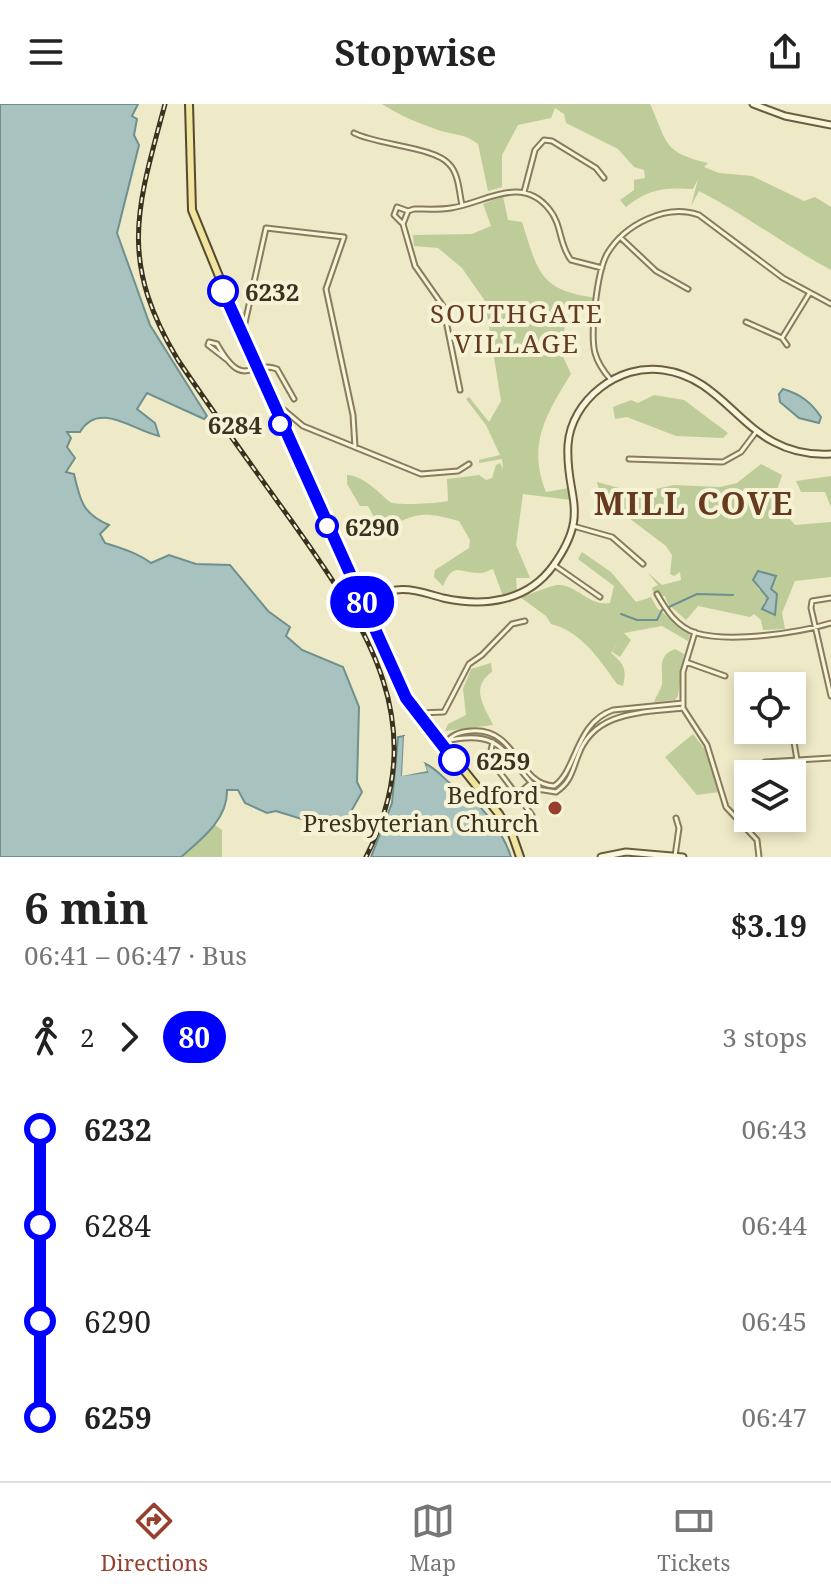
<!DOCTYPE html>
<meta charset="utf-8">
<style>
body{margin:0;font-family:"Noto Serif",serif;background:#f2f2f2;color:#222;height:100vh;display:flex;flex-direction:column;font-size:30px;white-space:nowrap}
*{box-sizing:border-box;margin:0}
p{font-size:26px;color:#767676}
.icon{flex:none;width:44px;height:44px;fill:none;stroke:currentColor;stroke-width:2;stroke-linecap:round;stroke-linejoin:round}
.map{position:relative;height:753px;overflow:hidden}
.details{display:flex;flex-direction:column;background:#fff;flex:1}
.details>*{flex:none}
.badge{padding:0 16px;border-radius:26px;font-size:28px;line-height:52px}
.fabs{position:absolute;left:734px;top:568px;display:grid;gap:16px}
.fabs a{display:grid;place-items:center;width:72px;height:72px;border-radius:0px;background:#fff;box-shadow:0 4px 12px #0003;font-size:40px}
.map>.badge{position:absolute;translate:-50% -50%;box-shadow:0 0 0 4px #fff}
.legs{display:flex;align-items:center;gap:12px;height:88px;padding:0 24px;font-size:26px}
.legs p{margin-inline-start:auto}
.head{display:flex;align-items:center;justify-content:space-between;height:136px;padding:0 24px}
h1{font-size:44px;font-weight:700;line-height:60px}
ul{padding:0 24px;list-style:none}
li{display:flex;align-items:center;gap:28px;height:96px;font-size:30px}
li i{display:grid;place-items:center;width:12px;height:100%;margin:0 10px;background:currentColor}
li i::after{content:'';width:20px;height:20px;margin:-10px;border:6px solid;border-radius:50%;background:#fff}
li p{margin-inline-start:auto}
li:first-child i{background:linear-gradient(#0000 50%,currentColor 0)}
li:last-child i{background:linear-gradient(currentColor 50%,#0000 0)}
header{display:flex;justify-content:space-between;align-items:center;height:104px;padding:0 24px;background:#fff;font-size:36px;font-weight:700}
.menu{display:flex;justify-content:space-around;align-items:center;height:112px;border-top:2px solid #e0e0e0;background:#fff;font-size:22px;color:#767676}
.menu a{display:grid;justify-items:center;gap:4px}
.menu .current{color:#983e2c}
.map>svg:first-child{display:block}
.green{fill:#becc9a;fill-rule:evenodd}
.water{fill:#a8c2bf;stroke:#6e908e;stroke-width:2}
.pier{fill:#eee9c6}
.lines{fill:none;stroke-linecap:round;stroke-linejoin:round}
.stream{stroke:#6e908e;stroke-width:2}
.street-casing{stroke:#897c5c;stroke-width:7}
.secondary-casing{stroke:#6b5d3f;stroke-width:9}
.primary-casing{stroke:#574930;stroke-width:10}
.street{stroke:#f9f5da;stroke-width:3}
.secondary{stroke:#f9f5da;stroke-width:5}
.primary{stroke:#f0e59f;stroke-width:6}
.rail-casing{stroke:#3a311f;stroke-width:5}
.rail{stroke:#f5f2d6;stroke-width:2;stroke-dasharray:6;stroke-linecap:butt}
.line-1-casing{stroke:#fff;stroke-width:18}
.line-1{stroke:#00f;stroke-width:12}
.stop-1-dot{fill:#fff;stroke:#00f;stroke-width:4}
.poi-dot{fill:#983e2c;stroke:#f5f2d6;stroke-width:3}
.labels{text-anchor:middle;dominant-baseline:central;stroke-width:8;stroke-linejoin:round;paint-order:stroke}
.stop-label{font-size:24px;font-weight:bold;fill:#3a311f;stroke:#f5f2d6;text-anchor:start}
.poi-label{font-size:24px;fill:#3a311f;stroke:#f5f2d6;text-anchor:end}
.neighbourhood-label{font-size:26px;letter-spacing:2px;fill:#663a1f;stroke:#f5f2d6}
.district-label{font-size:32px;font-weight:bold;letter-spacing:2px;fill:#663a1f;stroke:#f5f2d6}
</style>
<header><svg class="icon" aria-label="menu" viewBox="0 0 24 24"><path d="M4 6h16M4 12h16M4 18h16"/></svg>Stopwise<svg class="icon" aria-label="share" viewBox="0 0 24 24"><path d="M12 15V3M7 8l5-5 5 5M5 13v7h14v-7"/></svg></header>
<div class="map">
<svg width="831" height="753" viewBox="0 0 831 753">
<rect width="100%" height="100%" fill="#eee9c6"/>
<path class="green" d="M382 0H650C668 39 662 48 708 59L704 63 719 69 752 72 804 97 815 93 831 103V166C786 142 746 111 699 87L691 102 698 75 693 85C665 83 648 85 626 103L620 96 634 86V76L645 74 644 66 634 63 618 45 566 19 564 10 555 4 551 14 518 21 502 51V83L488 87 478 40C465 30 456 31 441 27 421 20 400 12 382 0Z
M503 92 508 116 522 118C538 168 539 186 596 194L595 203 568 200 561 248 571 270C546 310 527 341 546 388L569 384 571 396 523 390 516 441 530 474H516L517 487 503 492 493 465C489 466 485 469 480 469 460 470 454 456 443 482L434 473 435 466 469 444 470 436 459 417C419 406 417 410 381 426L368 402H360L347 380V371C364 372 378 388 390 398 395 402 441 399 448 397L447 375 479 371 486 376 492 374 496 361 500 359 503 365 502 355 479 359V356L500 351 486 321 466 295 469 293 489 318 501 297 485 197 462 164 438 144 414 142 413 131 472 130 491 122 483 100Z
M654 291 684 296 728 329 723 334 676 332 627 313 615 315 613 303 631 296 638 299Z
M761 360 782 371 775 392 769 391 795 421 831 418V473L795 477 782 509 785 525 763 526 761 516 754 510 750 513 698 502 686 516 668 500 665 492 655 493 652 484 658 481 648 469 662 481 681 476 680 468 674 472 670 470 672 451 666 442 601 393 597 378 638 389 674 381 720 383 737 379ZM753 476 771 485 777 494 775 511 763 499 768 494 767 489 759 486Z
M831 372V403L825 388H801L796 377Z
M582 448 611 468 636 498 651 493 657 504 690 531 688 537 662 522 624 529 631 536 620 553 612 548 621 533 611 549C624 560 627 565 623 582L617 580C599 555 582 528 551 520L546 512 520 493C532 490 546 483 557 481 576 479 589 503 610 499L614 482 578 455Z
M675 545 684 550 678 592 675 596 654 598C656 592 661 586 662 580 663 564 657 552 675 545Z
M491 559 492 568C469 584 485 603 493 621L445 627 448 620 466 611 463 585 471 565Z
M693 630 708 649 719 688 697 691 665 653Z
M215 721 222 726V753H181Z"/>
<path class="water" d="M0 0H138L132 12 137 15 134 31 139 41 117 129 150 221 207 312 204 315 147 289 137 305 155 319 159 332C134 327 99 296 80 328H67L71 334 67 343 75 354 66 368 74 370C80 397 83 410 109 421L100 430 105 439C121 444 138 449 151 459L169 451 196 460 230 461 268 507 290 523 286 532 302 546 343 563 359 603 357 678 362 688 344 720 347 729 276 707 267 709 245 699 238 686H227C228 715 202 735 181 753H0Z
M783 285C800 290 811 298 821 313L819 319 799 314 780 298 779 290Z
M758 467 776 472 771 485 777 490 775 511 762 505 768 494 753 476Z
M404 632 402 671 427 668 424 659C438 665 443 675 455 683 480 698 502 725 511 753H371L392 699 398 633Z"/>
<path class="pier" d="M404 632H408L406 668 422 664 423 655 427 667 402 672Z"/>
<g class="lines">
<path class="stream" d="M669 503 697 490 733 491
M621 510 637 516H657L662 506"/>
<g class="street-casing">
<path id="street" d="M354 29C377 41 435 43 449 60 459 70 459 88 462 101
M524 88 535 46 544 36 552 37 596 64 604 74
M408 107 397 103 394 111 403 120 415 162 443 202 460 286
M403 120 408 107 414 105C426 105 439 106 451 104 485 99 521 70 549 105 562 120 559 141 571 156L602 164
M622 135 656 167 688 185
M746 218 782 234 809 190
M243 228 266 124 344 133 326 185 353 311 355 343
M782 234 787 241
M226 255 208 241 209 238 217 240C244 288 250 255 277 265L294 295
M611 276C604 268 598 260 595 249 590 230 597 168 607 150 624 121 666 99 699 111L783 174 831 200
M272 296 303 322 421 370 458 367 469 360
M629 355 723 358 741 348 756 328
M573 422 612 433 643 460
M554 461 600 493
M657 490C666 506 677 523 696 529 730 539 798 529 831 519
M831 494 812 497 811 504 831 592
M695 528 683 568V604L707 641 726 703 757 736 759 753
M686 558 725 572
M420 609 444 608 469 560 482 551 512 520 525 517
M792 626 797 656
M446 637C502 624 503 650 537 685L556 688C571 678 572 667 578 652 594 606 643 609 683 604
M493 638 489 654 532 711
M444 640C452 631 458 628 471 627 518 623 517 681 554 682 577 667 575 619 613 606L683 599
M765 658 831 654
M519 689 531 679
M675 752 679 724 676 714"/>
</g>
<g class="secondary-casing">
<path id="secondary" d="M753 0 785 12 831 21
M363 501C373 494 383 488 396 486 412 484 428 490 443 494 484 503 527 498 553 462 592 408 565 393 568 341 571 296 619 259 663 266 732 275 745 355 831 350
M601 753 626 748 683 753"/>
</g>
<g class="primary-casing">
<path id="primary" d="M189 0 192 106 267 290 406 594 499 710 512 730 520 753"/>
</g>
<use href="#street" class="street"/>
<use href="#secondary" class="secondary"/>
<use href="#primary" class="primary"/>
<g class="rail-casing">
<path id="rail" d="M165 0C137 104 118 156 178 256 215 311 254 365 293 419 369 526 433 621 366 753"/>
</g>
<use href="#rail" class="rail"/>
</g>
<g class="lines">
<g class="line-1-casing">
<path id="line-1" d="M223 187 406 594 454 656"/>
</g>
<use href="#line-1" class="line-1"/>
</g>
<g class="stop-1-dot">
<circle cx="223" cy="187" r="14"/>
<circle cx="280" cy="320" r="10"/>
<circle cx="327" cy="422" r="10"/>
<circle cx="454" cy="656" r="14"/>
</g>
<circle class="poi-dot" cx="555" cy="704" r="8"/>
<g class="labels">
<g class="stop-label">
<text x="245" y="187">6232</text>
<text x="262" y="320" text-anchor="end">6284</text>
<text x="345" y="422">6290</text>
<text x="476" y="656">6259</text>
</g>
<g class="poi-label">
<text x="539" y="690">Bedford<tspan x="539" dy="28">Presbyterian Church</tspan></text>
</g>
<g class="neighbourhood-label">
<text x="517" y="209">SOUTHGATE<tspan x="517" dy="30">VILLAGE</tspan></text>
</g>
<g class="district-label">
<text x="694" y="398">MILL COVE</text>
</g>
</g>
</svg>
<div class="fabs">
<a><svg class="icon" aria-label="locate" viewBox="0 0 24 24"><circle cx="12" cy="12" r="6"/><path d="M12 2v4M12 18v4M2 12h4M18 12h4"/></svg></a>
<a><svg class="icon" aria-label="layers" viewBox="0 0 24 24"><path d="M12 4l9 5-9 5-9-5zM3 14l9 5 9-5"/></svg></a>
</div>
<b class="badge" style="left:362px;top:498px;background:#00f;color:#fff">80</b>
</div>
<section class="details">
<div class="head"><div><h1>6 min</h1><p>06:41 – 06:47 · Bus</p></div><b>$3.19</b></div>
<div class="legs"><svg class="icon" aria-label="walk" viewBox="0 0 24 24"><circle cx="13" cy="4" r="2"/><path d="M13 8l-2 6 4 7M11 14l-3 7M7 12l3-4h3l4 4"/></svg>2<svg class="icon" aria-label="forward" viewBox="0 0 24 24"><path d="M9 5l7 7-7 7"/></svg><b class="badge" style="background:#00f;color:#fff">80</b><p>3 stops</p></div>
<ul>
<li><i style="color:#00f"></i><b>6232</b><p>06:43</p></li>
<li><i style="color:#00f"></i><span>6284</span><p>06:44</p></li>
<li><i style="color:#00f"></i><span>6290</span><p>06:45</p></li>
<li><i style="color:#00f"></i><b>6259</b><p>06:47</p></li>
</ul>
</section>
<nav class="menu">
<a class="current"><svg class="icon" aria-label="directions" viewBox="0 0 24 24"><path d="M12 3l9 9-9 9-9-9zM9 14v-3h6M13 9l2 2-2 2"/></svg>Directions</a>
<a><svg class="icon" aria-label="map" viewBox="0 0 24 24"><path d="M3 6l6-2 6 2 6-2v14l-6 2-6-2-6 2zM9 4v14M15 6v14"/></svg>Map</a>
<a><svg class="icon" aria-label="tickets" viewBox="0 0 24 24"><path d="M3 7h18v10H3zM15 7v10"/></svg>Tickets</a>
</nav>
